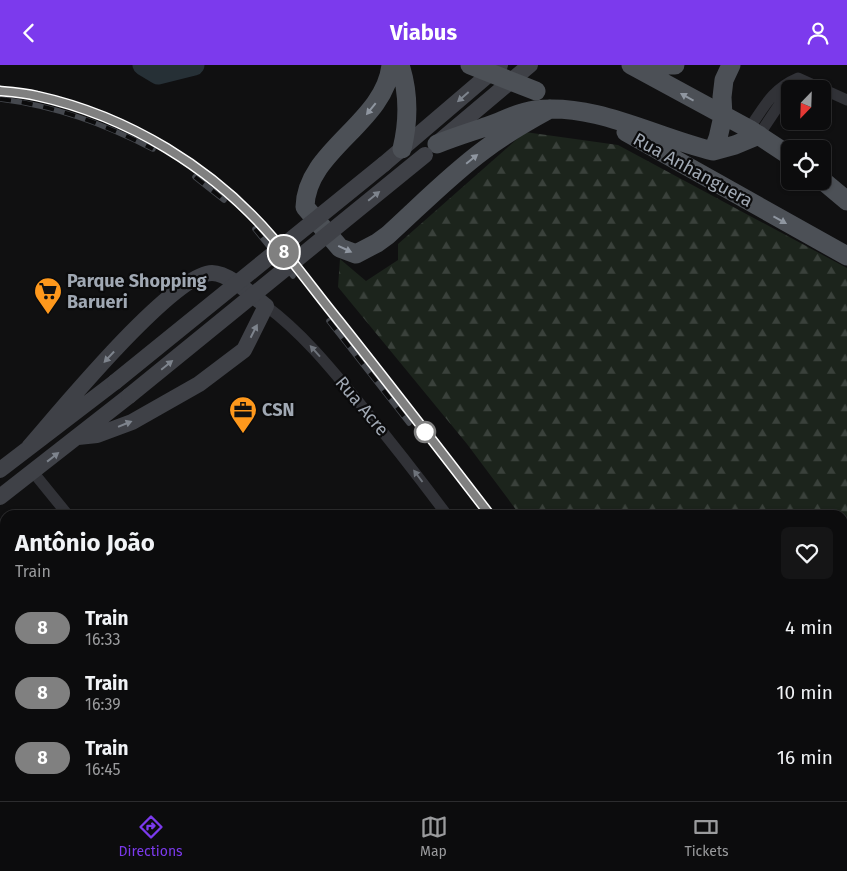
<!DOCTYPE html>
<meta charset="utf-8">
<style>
body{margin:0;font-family:"Fira Sans",sans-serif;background:#151516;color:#f1f3f6;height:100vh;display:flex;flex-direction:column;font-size:19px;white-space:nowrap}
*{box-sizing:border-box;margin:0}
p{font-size:16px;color:#9a9b9d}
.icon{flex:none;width:28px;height:28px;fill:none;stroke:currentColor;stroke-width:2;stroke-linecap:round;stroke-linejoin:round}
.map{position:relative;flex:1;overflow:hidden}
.drawer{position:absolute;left:0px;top:445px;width:848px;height:291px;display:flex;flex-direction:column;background:#0c0c0d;border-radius:15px 15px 0 0;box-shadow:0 1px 4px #0004,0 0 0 1px #2c2c2e}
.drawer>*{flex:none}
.badge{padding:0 10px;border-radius:16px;font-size:18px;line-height:32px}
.needle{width:32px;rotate:203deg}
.fabs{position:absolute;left:781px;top:15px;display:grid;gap:10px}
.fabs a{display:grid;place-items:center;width:50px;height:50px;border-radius:8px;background:#0c0c0d;box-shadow:0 1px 4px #0004,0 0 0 1px #2c2c2e;font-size:25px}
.map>.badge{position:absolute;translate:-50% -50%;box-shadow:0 0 0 2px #fff}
.round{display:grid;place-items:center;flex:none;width:52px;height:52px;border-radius:8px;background:#151516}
.head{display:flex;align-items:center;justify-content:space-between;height:85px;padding:0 15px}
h1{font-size:24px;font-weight:700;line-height:38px}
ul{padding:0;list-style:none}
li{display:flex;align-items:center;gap:15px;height:65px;padding:0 15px}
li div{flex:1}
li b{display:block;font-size:19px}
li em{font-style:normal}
li .badge{min-width:55px;font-weight:700;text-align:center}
header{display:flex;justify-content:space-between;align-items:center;height:65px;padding:0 15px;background:#7c3aed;color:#fff;font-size:22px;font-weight:700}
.menu{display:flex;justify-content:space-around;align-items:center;height:70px;border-top:1px solid #2c2c2e;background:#0c0c0d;font-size:14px;color:#9a9b9d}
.menu a{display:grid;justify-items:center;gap:2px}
.menu .on{color:#7c3aed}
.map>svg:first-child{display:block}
.forest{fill:url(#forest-firs)}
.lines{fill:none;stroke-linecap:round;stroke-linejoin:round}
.river{stroke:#263036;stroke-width:21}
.street{stroke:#313237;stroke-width:11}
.secondary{stroke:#3f4147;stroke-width:16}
.primary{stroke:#4c5056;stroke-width:19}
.rail-casing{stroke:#45484e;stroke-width:5.5}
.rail{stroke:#0b0b0c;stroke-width:4;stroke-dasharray:11;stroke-linecap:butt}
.secondary-bridge{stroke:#3f4147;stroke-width:16}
.primary-bridge{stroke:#4c5056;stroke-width:19}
.oneway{fill:#7e848d}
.oneway2{fill:#8f96a0}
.oneway3{fill:#6e737b}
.line-casing{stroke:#fff;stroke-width:11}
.line{stroke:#808080;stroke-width:8}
.stop-dot{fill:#fff;stroke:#808080;stroke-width:2.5}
.labels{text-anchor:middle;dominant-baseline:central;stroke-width:4.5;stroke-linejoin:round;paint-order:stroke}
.street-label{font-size:18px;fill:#a0a8b3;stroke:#0b0b0c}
.poi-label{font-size:18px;font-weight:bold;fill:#a0a8b3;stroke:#0b0b0c;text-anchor:start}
</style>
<header><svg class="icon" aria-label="back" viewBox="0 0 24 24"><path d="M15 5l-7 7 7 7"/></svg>Viabus<svg class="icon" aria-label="person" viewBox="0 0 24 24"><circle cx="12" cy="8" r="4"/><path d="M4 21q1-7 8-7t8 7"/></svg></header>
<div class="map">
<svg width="847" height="736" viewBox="0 0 847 736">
<defs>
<pattern id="forest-firs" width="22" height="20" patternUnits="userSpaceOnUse" patternTransform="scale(1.25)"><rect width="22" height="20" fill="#1c241c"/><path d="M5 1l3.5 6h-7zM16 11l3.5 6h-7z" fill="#3a413b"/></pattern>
</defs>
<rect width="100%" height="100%" fill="#101011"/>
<path class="forest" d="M525 67 618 80 847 203V736H734L730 731H842V450H520L467 379 338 222 340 194 366 216 398 195V179Z"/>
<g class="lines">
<path class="river" d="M143 0 158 9 194 0"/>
<path class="street" d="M749 64C764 42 772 24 798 13L847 35
M759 70 783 34 790 28
M266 241C301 267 329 301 357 335 388 373 418 411 447 450
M33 407 68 450
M667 731 670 736
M298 736 304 731"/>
<path class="secondary" d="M441 75 530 0
M384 99 500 0
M29 382C58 349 173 208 212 208 229 208 253 231 266 241L244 285 199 319 132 357 97 370 78 372
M0 405 115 317
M0 432 129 331"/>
<path class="primary" d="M391 0C385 58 306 85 305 142L340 183 356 189 377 178 388 170C420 141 450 110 484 85 505 69 528 56 550 44
M400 0C409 28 409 55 402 84
M631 0 749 64 790 91
M634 0H675
M626 67 847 191
M437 79C454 72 471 67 488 61 503 56 518 47 535 45 597 38 654 72 713 86L718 73 723 51 722 32 724 15 731 0
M713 86 735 80 759 70
M822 115 847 136"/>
<g class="rail-casing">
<path id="rail" d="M0 26C12 27 25 28 37 31 128 51 213 103 273 173 296 200 317 229 339 256 390 320 440 385 490 450
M0 34C56 41 104 59 153 84
M195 112 224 135
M255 164 293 211
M329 256 409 358
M705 731 708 736"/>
</g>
<use href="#rail" class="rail"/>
<path class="secondary-bridge" d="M115 317 384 99
M129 331 425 90"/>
<path class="primary-bridge" d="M470 0 536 26"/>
</g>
<defs><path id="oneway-solid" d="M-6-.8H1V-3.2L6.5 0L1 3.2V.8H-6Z" transform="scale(1.25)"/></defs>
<g class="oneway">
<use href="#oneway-solid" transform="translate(463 32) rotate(139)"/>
<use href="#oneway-solid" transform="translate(374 131) rotate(-39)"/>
<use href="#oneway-solid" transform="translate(254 266) rotate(-63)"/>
<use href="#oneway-solid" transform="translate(109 292) rotate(133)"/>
<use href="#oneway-solid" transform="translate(167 300) rotate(-39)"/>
<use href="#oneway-solid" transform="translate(125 359) rotate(-22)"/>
<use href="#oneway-solid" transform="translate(53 392) rotate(-38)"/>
</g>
<g class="oneway2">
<use href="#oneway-solid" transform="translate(687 32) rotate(-151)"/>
<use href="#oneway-solid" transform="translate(371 44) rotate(129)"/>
<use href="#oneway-solid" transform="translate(472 94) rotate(-39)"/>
<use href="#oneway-solid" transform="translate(780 155) rotate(29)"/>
<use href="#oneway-solid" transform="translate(345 184) rotate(25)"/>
</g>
<g class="oneway3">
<use href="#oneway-solid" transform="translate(315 286) rotate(-132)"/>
<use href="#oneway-solid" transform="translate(418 411) rotate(-127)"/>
</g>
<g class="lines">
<g class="line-casing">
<path id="line" d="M0 26C12 27 25 28 37 31 128 51 213 103 273 173 296 200 317 229 339 256 390 320 440 385 490 450"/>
</g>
<use href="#line" class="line"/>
</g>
<defs>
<g id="supermarket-pin" transform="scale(1.4375)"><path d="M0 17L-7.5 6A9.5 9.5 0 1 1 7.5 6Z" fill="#fe981c" stroke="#0b0b0c"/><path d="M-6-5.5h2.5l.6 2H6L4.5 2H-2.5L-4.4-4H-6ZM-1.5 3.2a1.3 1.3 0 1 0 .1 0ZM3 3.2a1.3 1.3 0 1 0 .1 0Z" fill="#111"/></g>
<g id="office-pin" transform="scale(1.4375)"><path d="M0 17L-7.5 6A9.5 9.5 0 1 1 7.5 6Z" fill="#fe981c" stroke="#0b0b0c"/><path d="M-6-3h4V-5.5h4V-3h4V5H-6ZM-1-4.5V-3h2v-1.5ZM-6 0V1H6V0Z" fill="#111"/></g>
</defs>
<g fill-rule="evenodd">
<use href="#supermarket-pin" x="48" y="226"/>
<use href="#office-pin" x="243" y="345"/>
</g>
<circle class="stop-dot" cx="425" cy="367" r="10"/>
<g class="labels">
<g class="street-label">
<text transform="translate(693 105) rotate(29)">Rua Anhanguera</text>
<text transform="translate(362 341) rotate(50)">Rua Acre</text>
</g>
<g class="poi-label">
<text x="67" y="216">Parque Shopping<tspan x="67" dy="21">Barueri</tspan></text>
<text x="262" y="345">CSN</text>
</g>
</g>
</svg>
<div class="fabs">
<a><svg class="needle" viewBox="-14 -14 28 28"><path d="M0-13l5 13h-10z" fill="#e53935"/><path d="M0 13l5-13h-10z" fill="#9a9b9d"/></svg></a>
<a><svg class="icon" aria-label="locate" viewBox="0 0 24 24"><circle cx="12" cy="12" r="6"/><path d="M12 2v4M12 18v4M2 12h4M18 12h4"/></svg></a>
</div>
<b class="badge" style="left:284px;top:187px;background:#808080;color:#fff">8</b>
<section class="drawer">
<div class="head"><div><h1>Antônio João</h1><p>Train</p></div><a class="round"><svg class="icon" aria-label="heart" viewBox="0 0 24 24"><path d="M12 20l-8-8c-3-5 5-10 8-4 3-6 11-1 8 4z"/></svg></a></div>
<ul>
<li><span class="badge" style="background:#808080;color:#fff">8</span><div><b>Train</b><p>16:33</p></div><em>4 min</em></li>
<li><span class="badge" style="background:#808080;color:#fff">8</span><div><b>Train</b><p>16:39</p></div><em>10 min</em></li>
<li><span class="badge" style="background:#808080;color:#fff">8</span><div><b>Train</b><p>16:45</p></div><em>16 min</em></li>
</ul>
</section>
</div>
<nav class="menu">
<a class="on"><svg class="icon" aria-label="directions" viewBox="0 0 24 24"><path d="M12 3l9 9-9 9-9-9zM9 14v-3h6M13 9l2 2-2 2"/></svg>Directions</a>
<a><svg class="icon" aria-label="map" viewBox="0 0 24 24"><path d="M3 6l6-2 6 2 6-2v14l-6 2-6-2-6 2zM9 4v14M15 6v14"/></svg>Map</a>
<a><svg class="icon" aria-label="tickets" viewBox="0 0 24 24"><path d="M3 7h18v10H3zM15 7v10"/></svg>Tickets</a>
</nav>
